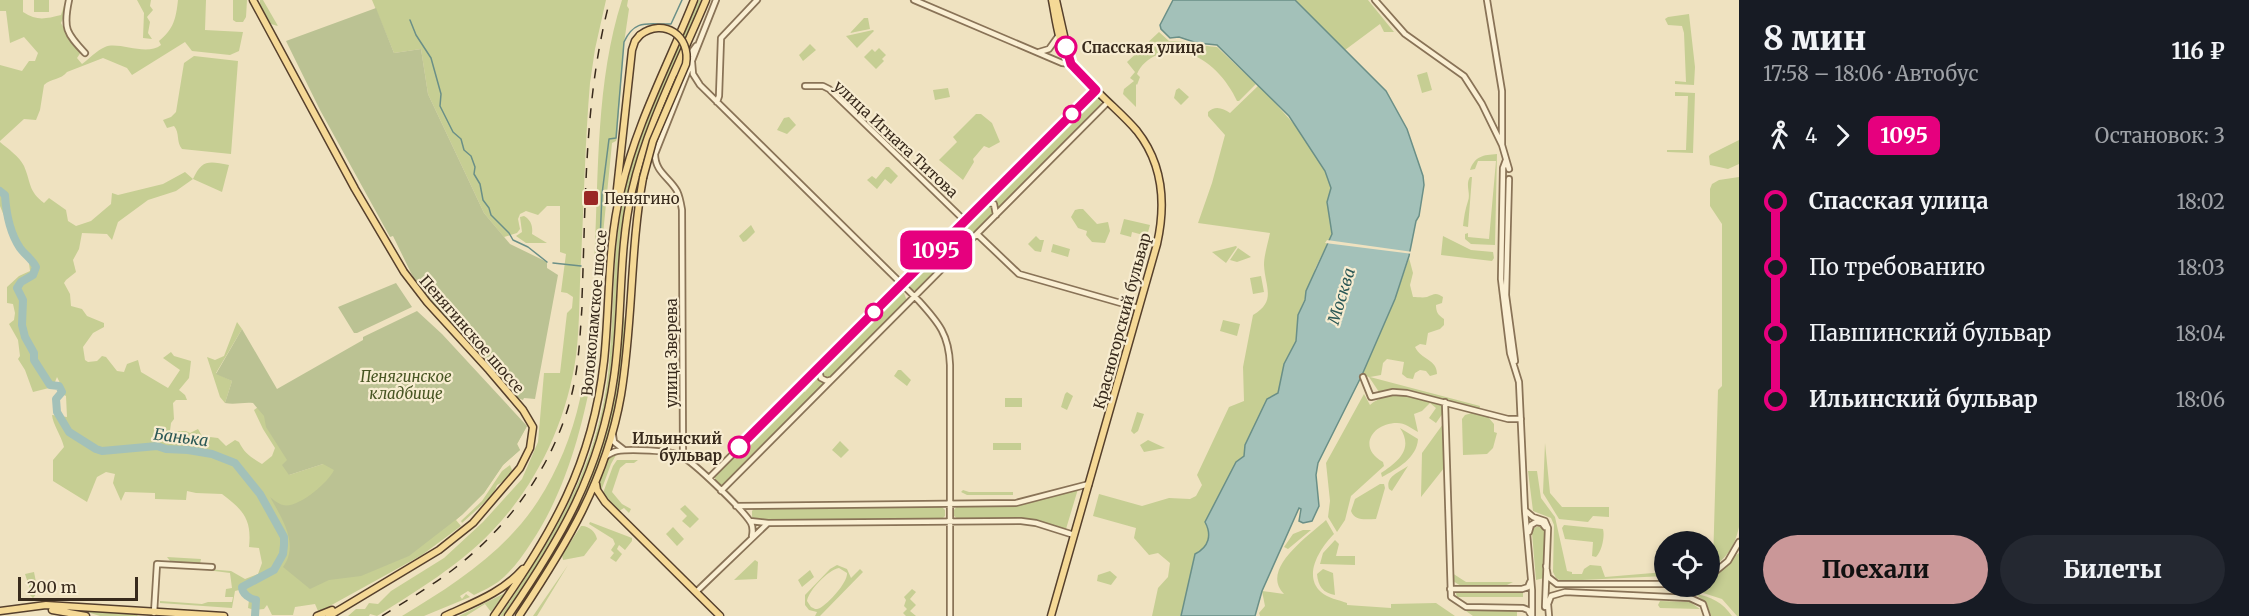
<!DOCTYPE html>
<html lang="ru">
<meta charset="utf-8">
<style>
body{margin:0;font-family:Merriweather,serif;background:#242831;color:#f1f3f6;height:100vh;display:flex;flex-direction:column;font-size:22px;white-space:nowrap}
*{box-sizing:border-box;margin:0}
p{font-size:20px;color:#9ea1a6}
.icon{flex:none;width:33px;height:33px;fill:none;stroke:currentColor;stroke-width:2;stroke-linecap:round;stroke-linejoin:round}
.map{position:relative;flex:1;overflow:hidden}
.side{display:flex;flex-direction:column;background:#171b24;width:510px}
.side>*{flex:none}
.badge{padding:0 12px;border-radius:9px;font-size:21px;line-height:39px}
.buttons{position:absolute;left:1654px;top:531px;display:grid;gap:12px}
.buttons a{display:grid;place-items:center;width:66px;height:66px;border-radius:50%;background:#171b24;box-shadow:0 3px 9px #0003;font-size:30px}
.scale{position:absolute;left:18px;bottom:15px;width:120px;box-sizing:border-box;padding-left:6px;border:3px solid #382a1c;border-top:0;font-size:16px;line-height:21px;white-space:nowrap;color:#382a1c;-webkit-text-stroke:4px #f7ecd0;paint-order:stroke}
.map>.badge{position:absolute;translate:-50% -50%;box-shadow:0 0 0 3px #fff}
.legs{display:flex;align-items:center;gap:9px;height:66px;padding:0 24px;font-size:20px}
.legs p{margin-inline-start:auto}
.summary{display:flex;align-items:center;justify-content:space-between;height:102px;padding:0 24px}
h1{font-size:33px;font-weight:800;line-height:45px}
.primary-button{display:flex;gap:12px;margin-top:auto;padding:12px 24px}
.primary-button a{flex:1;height:69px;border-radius:36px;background:#ca9798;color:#111;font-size:24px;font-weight:800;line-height:69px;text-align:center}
.primary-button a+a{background:#242831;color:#f1f3f6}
ul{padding:0 24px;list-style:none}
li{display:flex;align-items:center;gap:21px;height:66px;font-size:22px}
li i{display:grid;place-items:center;width:9px;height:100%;margin:0 8px;background:currentColor}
li i::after{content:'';width:15px;height:15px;margin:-8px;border:4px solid;border-radius:50%;background:#171b24}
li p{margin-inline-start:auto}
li:first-child i{background:linear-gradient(#0000 50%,currentColor 0)}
li:last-child i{background:linear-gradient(currentColor 50%,#0000 0)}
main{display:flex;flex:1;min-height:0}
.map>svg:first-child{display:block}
.green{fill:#c6ce93;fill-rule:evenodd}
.cemetery{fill:#bbc293}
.water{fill:#a3c1b9;stroke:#6a8f87;stroke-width:1.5}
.pier{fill:#efe2c0}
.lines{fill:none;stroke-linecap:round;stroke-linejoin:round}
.stream{stroke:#6a8f87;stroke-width:1.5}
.river{stroke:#a3c1b9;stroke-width:8}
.minor-casing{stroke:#897357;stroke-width:8}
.major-casing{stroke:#56402c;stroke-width:9}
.minor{stroke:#faefd3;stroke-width:4.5}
.major{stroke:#f5d996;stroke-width:6}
.rail{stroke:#382a1c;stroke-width:1.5;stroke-dasharray:10 10;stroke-linecap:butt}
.major-bridge-casing{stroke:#56402c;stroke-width:9;stroke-linecap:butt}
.major-bridge{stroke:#f5d996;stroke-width:6}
.line-1-casing{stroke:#fff;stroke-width:14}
.line-1{stroke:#e6007e;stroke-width:9}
.stop-1-dot{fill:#fff;stroke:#e6007e;stroke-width:3}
.poi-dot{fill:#9a2725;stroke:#f7ecd0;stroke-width:2}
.labels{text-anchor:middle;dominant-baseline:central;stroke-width:4.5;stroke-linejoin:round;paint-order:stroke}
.stop-label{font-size:15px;font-weight:bold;fill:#382a1c;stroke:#f7ecd0;text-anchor:start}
.street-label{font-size:15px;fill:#382a1c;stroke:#f7ecd0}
.poi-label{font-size:15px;fill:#382a1c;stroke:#f7ecd0;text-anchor:start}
.park-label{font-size:15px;font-style:italic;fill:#475522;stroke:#f7ecd0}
.water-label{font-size:16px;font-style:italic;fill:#2b5856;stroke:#f7ecd0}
</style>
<main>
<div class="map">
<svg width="1739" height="616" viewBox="0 0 1739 616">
<rect width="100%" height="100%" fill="#efe2c0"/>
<path class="green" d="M0 0H23V12C37 21 45 19 61 15L65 3V14L61 23 70 40 81 52 77 58 82 64C89 59 97 50 105 47 119 41 146 57 161 45L159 41C174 29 176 18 178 0H206L205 30 243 32 239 51 230 55 192 51 185 42 132 75 127 68 103 58 67 72C61 80 51 78 44 85L40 110 36 120 24 119 0 141V65L22 71 29 61H35L38 53 24 37 10 43 6 11H0Z
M34 0H49V12H34Z
M137 0H151L150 6 153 10 147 17 150 22 148 33 152 39 143 38 144 13Z
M233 0H247L246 17 243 22H236L233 20Z
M260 0H263L278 26 271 24 260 5Z
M372 0H606L595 49 590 83C585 142 584 201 581 260 579 292 580 324 576 356 567 420 538 483 493 530 460 565 418 590 377 616L370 614 369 616H348L356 609H365L369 603 378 604 391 591 444 558 483 522 522 479 538 442 544 373H560L567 313 572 308 573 297 567 293 561 292 566 254 560 252V206H547L538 215 526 211 520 214 518 219 520 229 517 233 504 237 484 213 428 94 421 49 394 53Z
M622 0H628L627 6 629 9 624 43 617 137 616 141 612 143 600 265H594C599 178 595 84 622 0Z
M699 0H702C676 62 643 125 628 191 614 252 618 315 610 377 598 473 556 538 503 616H500C552 538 596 471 608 375 615 313 611 250 625 190 641 124 673 62 699 0Z
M1295 0H1368L1394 32H1384L1380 24 1345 50Z
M1689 14 1695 67 1694 85 1675 84V81L1686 82 1684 33 1682 26 1668 25 1665 19 1668 17Z
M864 18H868L870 29 850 33Z
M873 30 874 31 857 48 846 36Z
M1159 32 1169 41C1185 40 1200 46 1217 47L1256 84 1239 101H1237C1228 81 1208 57 1185 53L1183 50C1165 50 1145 56 1137 74L1140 77 1137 85 1136 84V107L1123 94 1124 89 1134 81 1130 78 1135 72 1127 62Z
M810 44 816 50 803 61 799 55Z
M879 48 886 55 882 59 884 61 876 69 864 57 872 49 875 52Z
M194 56 238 61 231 154 182 149C176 142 180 133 174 126L167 128 163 120 171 117 176 112 184 63Z
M1427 72 1432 90 1422 93 1417 75Z
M1259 85 1300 131 1325 171 1331 188 1327 202 1332 234 1315 269 1314 278 1299 312 1296 341 1284 364 1278 394 1245 445 1244 456 1236 462 1205 522C1213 536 1208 547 1195 554L1181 616H1152L1158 588 1168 577 1170 563 1158 553 1149 555 1134 538 1136 528 1093 516 1099 494 1142 506 1169 498 1190 499 1196 496 1202 485 1197 475 1229 407 1244 401 1243 367 1253 315C1277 301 1265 287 1264 265 1264 255 1268 243 1270 233L1198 223 1212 183 1225 135 1208 116V112C1215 105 1223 108 1230 113Z
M948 88 950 97 935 100 933 90Z
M1179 88 1189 97 1181 105 1174 98 1176 90Z
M1675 92 1695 93 1693 153 1667 152V150H1686L1688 96H1675Z
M1092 96 1098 97 1102 105 998 210 994 202 988 201Z
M976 114H981L992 123 1000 142 989 148 984 146 973 159 974 162 963 180 939 160 957 142 953 137Z
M789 117 796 125 787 134 777 130 784 118Z
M1739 140V164L1728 169 1710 165 1709 156 1711 154Z
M0 142C7 148 20 157 24 166 31 182 28 191 44 203L49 198 66 210 68 221 76 226 91 221 111 204 112 193 118 195 163 184 185 172 193 179C202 159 209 161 229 165L222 192 193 179 176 191 148 200 118 222 112 240 107 234 82 233 79 249 73 260 76 272 66 280 64 283 70 294 71 306 82 309 87 316 104 323V327L93 333 83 347 85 360 88 362 97 361 102 356 106 357 117 371 124 372 127 364 138 360 141 372 168 388 180 370 163 358 171 352 174 356 191 361 189 378 179 390 185 395 187 400H176L173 403 174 419 171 423 170 431H186L190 433 198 429 202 436 218 438 226 446 235 440 239 442C244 453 252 458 262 464L272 456 275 448 263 429 254 410 261 405 288 397 289 475 323 464 527 426 517 444 520 450 503 465 484 493 456 520 461 526 422 555 328 607 318 611 315 604 295 607 293 615H272L267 605 264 609 254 610 248 608 249 600 239 590 235 591 232 608 160 603V601L202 604 208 602H232L233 597H225L226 589 232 588 230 573 183 567 231 571 245 579 258 574 262 563 259 548 249 547C252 519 243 510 222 494L196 493 187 491 186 500 155 499V493L125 492 121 501 113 483 115 474 106 472 97 477 87 502 53 481V460L64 447C61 435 53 425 52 415L67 417 66 396 64 395V391L57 377 53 387 33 392 25 370 18 359 20 356 18 340 9 324 14 320 15 313 13 304 7 303V287L19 276 30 271 29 263 14 240 0 206Z
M1497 154 1495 245 1471 244 1465 239V234L1468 233V237L1489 239 1496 161H1478L1475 169 1470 170C1475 156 1483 155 1497 154Z
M886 167H889L898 176 891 184 885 179 877 189 867 180 872 176 876 179Z
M1470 177H1472L1468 227 1463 226C1464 217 1465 210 1468 201 1471 193 1465 185 1470 177Z
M1739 177V527C1735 546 1727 558 1710 569V565L1713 563 1718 390 1722 386V224L1710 206V189L1712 184 1719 180Z
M989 204 994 208V212L918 291 912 290 909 286 910 279Z
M1079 209H1083L1097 224 1108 222 1110 231 1105 243 1092 242 1086 235 1087 231 1078 228 1071 217 1075 210Z
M524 216C531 220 533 226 532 234L547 243H526L516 236 522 232 520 217Z
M1124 219 1150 225 1147 236 1132 232 1131 237 1120 234Z
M751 225 755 232 746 241 743 242 739 236Z
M1036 236 1040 240H1044L1041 252 1035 251 1028 244Z
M1443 236 1471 250 1493 252 1494 258 1492 261 1441 255Z
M1053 244 1070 249 1068 257 1051 252Z
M1236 246 1237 247 1226 263 1212 252Z
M1238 248 1251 257 1237 262 1230 260Z
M1409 258 1413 273 1410 285 1413 297C1417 297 1423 298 1427 297 1434 294 1436 292 1443 297L1442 303 1436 305C1436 312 1438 315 1444 319V325L1440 329 1428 333 1426 345 1420 344 1415 347C1421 360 1437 359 1437 374L1430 376 1426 371 1420 370 1415 373 1413 379 1407 378 1402 374 1404 362 1387 359 1383 363 1381 375 1370 377 1480 406 1479 410 1407 391 1379 392 1369 377 1362 375 1395 299Z
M1261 276 1264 292 1253 294 1250 278Z
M900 291 904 293 907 301 829 378 823 376 822 371Z
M623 312C627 325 624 346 622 362 615 428 596 491 559 547 604 465 617 404 623 312Z
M1223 320 1240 324 1237 336 1220 331Z
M237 322 242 329 216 373 232 381 225 403 220 397 207 357 215 360 224 356Z
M594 366C582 428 567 489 531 543 522 557 512 571 498 582 491 587 482 591 474 595L468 591 460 596 462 599 466 594 470 597 424 616H402C453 585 505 552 538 501 558 470 572 435 580 399 583 387 583 374 594 366Z
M898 370H901L911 380 907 386 894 376Z
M816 374 821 382 825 383 726 484 720 485 715 480V476L801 389 805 392 812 384 809 381Z
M1067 392 1073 396 1067 410 1061 407 1065 394Z
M1364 394 1370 405C1386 390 1424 393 1442 406L1443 413 1436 423 1429 418 1436 408 1430 403 1422 411 1414 414 1418 432C1411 428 1405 423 1397 423 1372 423 1357 448 1383 462L1384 466 1351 496 1345 520 1337 532 1328 517 1330 501 1326 463Z
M1005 398H1022V407H1005Z
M1137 412 1144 414 1138 431 1134 434 1131 431Z
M1472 413 1488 417 1494 424V432L1497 433 1493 448 1487 454 1463 455 1462 419 1465 415Z
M1443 424 1444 468 1421 497 1422 453Z
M1400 428 1418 439C1417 458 1397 469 1382 477L1381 473C1398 462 1414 449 1400 428Z
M1148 440 1165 448 1144 452 1140 445Z
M840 441 849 450 841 458 832 450Z
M993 443H1021V450H993Z
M1545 443 1550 493 1562 507H1609V517L1593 516 1588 522 1559 519 1543 493Z
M616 455 611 464 601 491 599 483 608 459Z
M638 460 634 463H626L620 468 612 492 622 504 631 509 629 513 624 508 619 511 603 493 613 466 617 460Z
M510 465 512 470 506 480 497 485 493 495 462 523 461 521 482 501 502 471Z
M1408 466 1392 491 1389 489C1385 477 1399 472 1408 466Z
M1528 471H1537L1541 498 1555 517 1567 571 1572 572V574H1582L1584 569 1590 565 1601 566 1605 577 1665 572V576L1561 581 1556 578 1553 572 1554 525 1551 518 1533 511Z
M1380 484H1384L1385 488 1376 519C1367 519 1355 522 1351 511L1355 499Z
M1078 489 1066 529 1027 519H958L954 516V510L958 505 1029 503Z
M963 490 969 492H1013V495H967L961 492Z
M685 505 699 519 690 528 682 521 687 516 680 509Z
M941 506 945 510V516L941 520 756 521 752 517V511L755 507Z
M1326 520 1334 534C1321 547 1302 575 1321 592 1327 598 1339 600 1347 603V605L1391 608V604L1436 603 1455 616H1260L1259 613 1265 606 1262 591 1284 594C1259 569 1310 535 1326 520Z
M590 522 632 538V541L625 550 619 545 617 549 622 554 616 562 610 558 614 553 611 550 615 544 613 539 589 524Z
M1564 525 1603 529C1605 536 1602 551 1596 557L1592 556 1593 542 1565 539 1562 528Z
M581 526C588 525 596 532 597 539L584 556 563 560 562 555Z
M1540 526 1545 532 1544 578 1536 580 1532 533 1533 528Z
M673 527 684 539 677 546 666 534Z
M1303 530H1311L1288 549 1284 547 1293 534Z
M1335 540 1339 544 1336 556H1355V565L1320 564 1323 553Z
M1739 553V616H1737L1722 599 1697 591 1695 587 1710 586V579C1720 572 1729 559 1739 553Z
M167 557 201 559 200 564 171 562Z
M755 560 758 562 757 579 734 580Z
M568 565 537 616H533Z
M837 565 847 569 851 578 860 569 863 572 820 616H815L817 612 809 610 805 605V595L830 569ZM839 568 847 573C848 582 829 603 820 608 816 610 815 609 811 607L807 601C809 590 828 570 839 568Z
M1323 569 1333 573 1335 595C1323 593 1318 586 1317 574Z
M810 570 814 577 802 587 798 580Z
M1110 571 1117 577 1111 585 1097 581 1098 575Z
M34 572 38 592 33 598 28 593 31 592 25 574Z
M1452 573 1466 582H1513L1505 586H1461L1453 581Z
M912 589 916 592 910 599 916 605 910 611 916 616H906L903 613 907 609 904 606 906 600 904 597Z
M1461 591H1523V597H1457L1456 593Z
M505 593 491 612 485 604 466 616H459Z
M1695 594C1711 596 1723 603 1732 616H1711L1706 602Z
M1660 601 1690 602 1700 609 1660 608 1658 605Z
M90 611 139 614 137 616H100L87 612Z
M1466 611H1517V616H1473Z"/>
<path class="cemetery" d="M376 8 394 53 421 49 428 94 484 213 510 244 547 262V268L558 275 535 399 524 398 523 400 518 398 476 347 438 309 413 277 393 236 390 237 320 110 286 41Z
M396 283 412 307 357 333H354L338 307Z
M417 311 442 334 527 426 517 444 520 450 503 465 484 493 462 515 409 556 361 576 329 580 310 589 283 567C300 544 281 517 270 497 273 499 278 504 283 505 297 509 328 483 334 470L323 464 289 475 282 465 287 460 266 427 264 416 253 403C243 402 235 405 225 403L232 381 216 374 242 329 277 389 363 340V337Z"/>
<path class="water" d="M1173 0H1295L1386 91 1407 129 1423 176 1424 185 1419 216 1416 221 1409 256 1395 299 1362 375 1318 463 1316 475 1319 506 1312 521 1303 523 1299 521 1301 509 1299 508 1262 591 1255 616H1181L1195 554C1209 547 1212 535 1205 522L1236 462 1244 456 1245 445 1267 399 1278 393 1284 364 1296 341 1298 315 1305 300 1306 291 1332 234 1327 202 1331 188 1325 171 1289 116 1217 45 1197 43 1179 37 1170 38 1161 29 1160 25Z"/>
<path class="pier" d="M1327 240 1413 252V254L1325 243Z"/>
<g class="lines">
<path class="stream" d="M410 20 416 35 431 58 441 94 440 106 453 132 461 139 464 150 471 156 475 167 474 174 480 184 483 200 489 208 491 215 509 233 513 240 528 247 547 262
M553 263 581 266
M596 267 599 265 602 194 609 139 616 138 624 42C635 18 649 25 671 24L682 0"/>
<path class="river" d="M0 191 5 195C6 212 10 233 20 248 25 255 32 259 36 267L33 275 21 282 17 288 23 300 22 325 25 337 34 353V360L50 385 59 386 62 392 56 399 57 412 69 432 96 449 102 451 157 446 166 449 188 450 212 454 235 463 260 494 284 537V545L283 554 274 570 242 587C242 594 250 599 256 600L255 616"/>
<g class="minor-casing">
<path id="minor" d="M69 0C63 28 66 33 85 53
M914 0 1062 63 1071 64
M1375 0 1405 34 1464 76 1482 104 1502 145
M1487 0 1502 91V145L1509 169
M1039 52 1049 49 1059 35
M692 62 693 74 700 85 919 301C939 323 949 335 950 365V616
M676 73 696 46
M805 86H823L829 89 965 221
M717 102 719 96 721 38 757 0
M1506 160 1503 168 1501 279 1510 353 1519 382 1525 511 1532 590V616
M1509 179 1506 295 1515 361
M984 202 994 204 996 215
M977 234 1019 274 1138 308
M818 368 821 378 827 381 830 380
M1363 377 1371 397 1393 392 1407 393 1508 419H1521
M1445 402 1451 597 1466 607 1523 608 1528 610 1531 615
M613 435 614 442 623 449
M683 456 682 210C681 204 680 197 677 191 669 177 655 172 655 154L716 0
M605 457C609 454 612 452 617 451 629 449 671 450 681 456 694 462 744 511 751 523 753 527 753 531 752 536
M709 478 1096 90
M721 491 1108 102
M736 506 1016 503 1089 484
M1526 511 1533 517 1545 521 1548 528 1545 607
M750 521 768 523
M1529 532 1531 525 1536 522 1542 523 1545 527
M1546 566 1548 577 1557 584H1665
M1710 576 1728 561 1739 542
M1450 589H1522L1528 587 1530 582
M696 592 768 523 1021 521 1036 523 1074 535
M154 613 157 564 212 567
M1549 616 1548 604 1551 596 1565 592 1690 598 1703 604 1707 616"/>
</g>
<g class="major-casing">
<path id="major" d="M253 0 355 189 404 272 427 302 489 370 523 410 533 427 530 448 520 468 473 523 439 550 329 616
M1056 0 1065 40
M616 198 632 50 635 41 640 35
M596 484 597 490 605 502 720 616
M52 610 86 616
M0 611 46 605 224 616
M317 616 332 610
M445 616C473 603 502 593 523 569
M494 616C553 531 592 466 604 361 610 304 607 247 621 190 636 124 669 63 694 0
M508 616C560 540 601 471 614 377 623 315 618 252 632 191 647 125 680 62 706 0
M519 616C566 545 606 481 621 395 633 323 630 250 643 178
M1051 616 1157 244C1166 204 1163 164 1137 131 1126 118 1113 107 1101 95 1091 85 1078 74 1070 61 1058 44 1056 20 1052 0"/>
</g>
<use href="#minor" class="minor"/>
<use href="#major" class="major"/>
<path class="rail" d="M582 298C586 199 584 96 610 0
M382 616C407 600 432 586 455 568 512 524 557 460 573 389 579 362 580 335 582 307"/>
<g class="major-bridge-casing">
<path id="major-bridge" d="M640 35C664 17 691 36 686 64L653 141 643 178"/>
</g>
<use href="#major-bridge" class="major-bridge"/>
</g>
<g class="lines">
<g class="line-1-casing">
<path id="line-1" d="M739 447 1096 90 1071 64 1066 47"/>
</g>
<use href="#line-1" class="line-1"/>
</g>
<g class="stop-1-dot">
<circle cx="1066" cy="47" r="10"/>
<circle cx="1072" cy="114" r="8"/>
<circle cx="874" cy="312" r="8"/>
<circle cx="739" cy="447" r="10"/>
</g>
<rect class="poi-dot" x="583" y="190" width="16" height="16" rx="3"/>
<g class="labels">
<g class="stop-label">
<text x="1082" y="47">Спасская улица</text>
<text x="722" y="438" text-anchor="end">Ильинский<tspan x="722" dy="17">бульвар</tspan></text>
</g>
<g class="street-label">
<text transform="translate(896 139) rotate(43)">улица Игната Титова</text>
<text transform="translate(594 313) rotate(-85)">Волоколамское шоссе</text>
<text transform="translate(1122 321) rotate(-75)">Красногорский бульвар</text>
<text transform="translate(472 334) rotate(49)">Пенягинское шоссе</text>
<text transform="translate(671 353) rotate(-90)">улица Зверева</text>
</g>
<g class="poi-label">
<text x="604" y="198">Пенягино</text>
</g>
<g class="park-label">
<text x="406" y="376">Пенягинское<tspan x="406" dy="17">кладбище</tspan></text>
</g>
<g class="water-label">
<text transform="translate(1341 296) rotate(-73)">Москва</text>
<text transform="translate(181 437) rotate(7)">Банька</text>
</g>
</g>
</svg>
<div class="buttons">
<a><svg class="icon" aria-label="locate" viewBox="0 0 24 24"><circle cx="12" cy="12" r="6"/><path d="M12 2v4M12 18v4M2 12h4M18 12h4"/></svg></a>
</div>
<div class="scale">200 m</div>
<b class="badge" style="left:936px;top:250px;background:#e6007e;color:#fff">1095</b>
</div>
<section class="side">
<div class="summary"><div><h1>8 мин</h1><p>17:58 – 18:06 · Автобус</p></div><b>116 ₽</b></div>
<div class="legs"><svg class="icon" aria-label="walk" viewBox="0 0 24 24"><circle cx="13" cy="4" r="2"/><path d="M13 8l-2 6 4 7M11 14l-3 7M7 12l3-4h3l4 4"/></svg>4<svg class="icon" aria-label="forward" viewBox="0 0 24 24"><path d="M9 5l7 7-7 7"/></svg><b class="badge" style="background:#e6007e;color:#fff">1095</b><p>Остановок: 3</p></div>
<ul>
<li><i style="color:#e6007e"></i><b>Спасская улица</b><p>18:02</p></li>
<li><i style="color:#e6007e"></i><span>По требованию</span><p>18:03</p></li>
<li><i style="color:#e6007e"></i><span>Павшинский бульвар</span><p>18:04</p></li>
<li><i style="color:#e6007e"></i><b>Ильинский бульвар</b><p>18:06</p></li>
</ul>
<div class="primary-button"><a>Поехали</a><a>Билеты</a></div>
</section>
</main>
